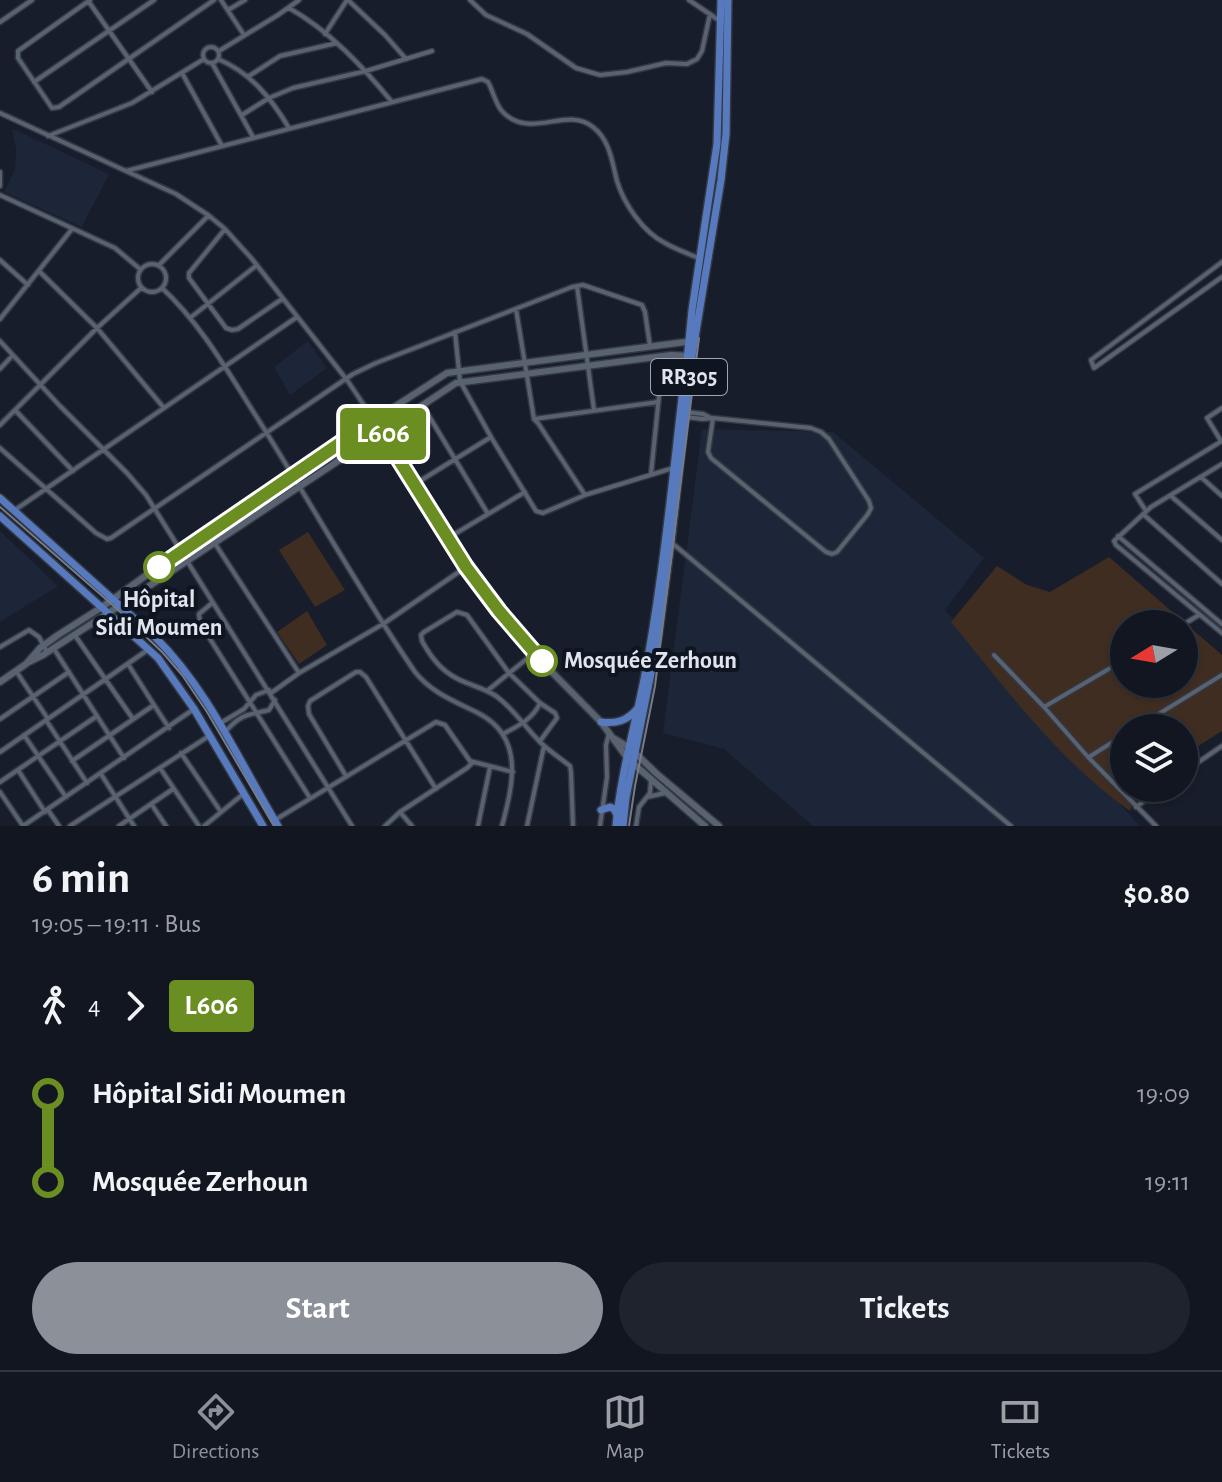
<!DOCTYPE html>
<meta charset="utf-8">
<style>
body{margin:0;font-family:"Alegreya Sans",sans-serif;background:#1e232d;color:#f1f3f6;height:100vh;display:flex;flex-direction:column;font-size:30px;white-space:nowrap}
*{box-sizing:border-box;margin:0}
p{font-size:26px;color:#9c9fa5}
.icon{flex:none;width:44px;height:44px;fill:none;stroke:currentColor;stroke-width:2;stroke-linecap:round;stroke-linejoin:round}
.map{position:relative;height:826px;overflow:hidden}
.drawer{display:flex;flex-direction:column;background:#111620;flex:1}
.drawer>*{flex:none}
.badge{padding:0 16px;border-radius:6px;font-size:28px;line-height:52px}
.needle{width:52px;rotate:259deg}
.controls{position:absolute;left:1110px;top:610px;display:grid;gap:16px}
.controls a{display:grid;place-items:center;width:88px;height:88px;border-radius:50%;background:#111620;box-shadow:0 2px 6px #0004,0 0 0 2px #30353e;font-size:40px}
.map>.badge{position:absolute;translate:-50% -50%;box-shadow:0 0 0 4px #fff}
.legs{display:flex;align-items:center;gap:12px;height:88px;padding:0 32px;font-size:26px}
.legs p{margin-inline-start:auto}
.head{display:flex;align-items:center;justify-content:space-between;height:136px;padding:0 32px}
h1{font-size:44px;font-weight:700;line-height:60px}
.primary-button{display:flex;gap:16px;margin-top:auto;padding:16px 32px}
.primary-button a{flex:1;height:92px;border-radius:48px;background:#8c9099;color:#fff;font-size:32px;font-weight:700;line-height:92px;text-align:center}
.primary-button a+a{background:#1e232d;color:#f1f3f6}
ul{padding:0 32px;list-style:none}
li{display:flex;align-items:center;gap:28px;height:88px;font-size:30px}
li i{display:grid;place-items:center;width:12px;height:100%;margin:0 10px;background:currentColor}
li i::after{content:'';width:20px;height:20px;margin:-10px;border:6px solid;border-radius:50%;background:#111620}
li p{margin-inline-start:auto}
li:first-child i{background:linear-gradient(#0000 50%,currentColor 0)}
li:last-child i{background:linear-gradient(currentColor 50%,#0000 0)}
.tab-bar{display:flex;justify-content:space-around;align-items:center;height:112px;border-top:2px solid #30353e;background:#111620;font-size:22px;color:#9c9fa5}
.tab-bar a{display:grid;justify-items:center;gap:4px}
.tab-bar .selected{color:#8c9099}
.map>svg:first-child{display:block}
.built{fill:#1c2638}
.green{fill:#3f2d22;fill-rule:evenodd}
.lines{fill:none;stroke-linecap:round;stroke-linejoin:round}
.street-casing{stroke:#333842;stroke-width:7}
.secondary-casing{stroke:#333842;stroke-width:9}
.primary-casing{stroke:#333842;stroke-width:10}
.street{stroke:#596271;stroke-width:4}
.secondary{stroke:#596271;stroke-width:6}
.primary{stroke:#5779be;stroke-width:7}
.tram{stroke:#767c87;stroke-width:2}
.line-1-casing{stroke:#fff;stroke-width:18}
.line-1{stroke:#6b8e23;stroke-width:12}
.stop-1-dot{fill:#fff;stroke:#6b8e23;stroke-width:4}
.labels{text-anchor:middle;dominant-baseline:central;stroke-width:8;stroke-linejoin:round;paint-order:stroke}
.shield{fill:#0e1420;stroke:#a0a6b0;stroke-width:2}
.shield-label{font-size:22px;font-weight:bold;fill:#dfe4ed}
.stop-label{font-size:24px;font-weight:bold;fill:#dfe4ed;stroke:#0e1420}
</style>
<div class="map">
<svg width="1222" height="826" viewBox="0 0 1222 826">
<rect width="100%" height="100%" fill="#171d2a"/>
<path class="built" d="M12 130H16L109 174 82 227 4 192 15 169 16 149Z
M308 341 327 368 290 395 274 367Z
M702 429 833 432 984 558 945 610 1140 826H813L724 749 663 733Z
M0 531 58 586 0 622Z"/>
<path class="green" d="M308 532 345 590 315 607 279 550Z
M1109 557 1222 655V731L1184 755V728H1124V788H1143L1136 794 1130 811C1059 761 1006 689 951 622L997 566 1027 585 1050 592ZM1124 624H1184V684H1124Z
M307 611 327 645 299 664 277 632Z"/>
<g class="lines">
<g class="street-casing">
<path id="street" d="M90 0 18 51V58L52 108 59 107 214 0
M221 0 244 35
M348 0 385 35 406 59
M470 0 486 15 527 34 576 68 600 75 627 72 666 63 687 64 697 59 702 51 710 14
M689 0 720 21
M89 2 152 92
M289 8C330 31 363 67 392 102
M228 10 245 0
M0 22 32 0
M325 34 347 0
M203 55a8 8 0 1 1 16 0a8 8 0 1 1-16 0Z
M219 51 278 15 299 0
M218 59C251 73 271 98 289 128
M212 63 253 137
M182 73 222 146
M249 76 280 56 337 43
M34 82 154 0
M0 113 176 194 208 215 225 229 252 259 347 380 374 420
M242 115 269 98 293 88 366 71 432 51
M48 136 132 103 204 59
M126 171 482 79 488 82C493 91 495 102 501 110 528 142 567 105 593 127 610 140 612 162 617 181 624 204 643 232 665 243 675 249 687 253 698 258
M0 172V186
M0 195 115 248 140 269
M225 229 189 273V278L226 328 232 330 238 329 282 299
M0 260 28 285
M1222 262 1091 360 1094 368 1222 277
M138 278a14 14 0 1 1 28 0a14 14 0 1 1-28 0Z
M159 265 208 216
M39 271 97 328 164 408
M577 286 594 410
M162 288C201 324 228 372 256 416 310 501 358 589 415 672 432 693 454 701 478 713 525 737 513 784 502 826
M516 309 534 419 538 423 585 495
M190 318 257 265
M0 319 72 229
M455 332 460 381 491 437 536 511 543 513 585 495 673 468
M0 341 60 406 127 473 146 495 352 826
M0 369 12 356
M423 406 488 514
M15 410 73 471
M686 412 703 414 711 418
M686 417 703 419 713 418 811 428 821 432 829 439 869 501 871 508 868 514 837 552 832 554 826 552 711 458 708 452 713 418
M534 419 658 402
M0 425 97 328 141 288
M1221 441 1207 418 1222 408
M0 448 96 533 107 539 111 538 353 374 376 363 572 287 583 285 642 305 645 312 650 346
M1222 464 1151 507 1114 541 1116 545 1222 633
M651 474 663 357
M1201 477 1222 496
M415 484 491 437
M1171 496 1222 540
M15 510 297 317
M1146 511 1135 494 1222 441
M1143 514 1222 584
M1118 536 1222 624
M448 538 525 492
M214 542 299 673
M672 543 1011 826
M212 603 199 614 200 623 310 798
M1184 624 1199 615
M74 634 133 719
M0 647 29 630 39 637 47 652
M54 649 124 758
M994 655 1044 707 1088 757 1156 826
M128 664 154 705
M16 671 48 719
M487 691 534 653
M271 693 299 673 383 624 466 567
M540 703 555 713 557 718 540 741
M1044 707 1124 660
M0 719 69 672
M46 720 87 783
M219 724 244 709 256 695 269 690
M1136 728 1222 675
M226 731C241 714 248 715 269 710L275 700
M503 734C518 726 533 719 540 703L509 673 467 615 457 612 424 632 421 635 422 641C433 661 445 675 467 683 477 687 487 690 496 696 513 708 525 727 540 742 549 751 560 758 570 766L571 772 573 826
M24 735 66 797
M0 752 149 649
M181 753 221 812
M1089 757 1124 735
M72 761 154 705 169 728
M160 768 199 826
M18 770 45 812
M1184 772 1222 746
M101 774 134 826
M346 776 309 714 308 706 310 701 356 672H360L366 677 436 789
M0 782 97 716
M0 792 23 826 194 709
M647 797 665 793
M152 805 166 826
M1136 807 1162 788
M48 810 59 826
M400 812 412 826
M275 820 436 722 445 725 470 761 513 772
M70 826 209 736
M119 826 173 789
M204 826 242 795
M385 826 400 812 467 768 472 763
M478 826 490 767
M527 826 544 746
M600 826 607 777 606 745 609 733
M636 826 639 807 650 793 651 780"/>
</g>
<g class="secondary-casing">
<path id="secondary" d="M374 420 466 567 499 611 543 663 601 722 628 759 705 826
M29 662 43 655 116 608 456 383 671 355 692 356
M0 682 26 664 40 648 58 635 102 607 180 551 374 420 447 373 693 341
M615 739 630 748 657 774 719 826"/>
</g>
<g class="primary-casing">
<path id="primary" d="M687 360 692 310 717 144 721 0
M0 498 155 637C208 689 240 763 278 826
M0 516 158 658 194 709 263 826
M601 722C616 724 627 721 637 709
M601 810 610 807 614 809 617 815
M616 826C621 767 640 710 649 652 665 559 674 465 685 372
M623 826 626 798 658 638 671 542 692 356 721 180 726 134 728 0"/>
</g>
<use href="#street" class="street"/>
<use href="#secondary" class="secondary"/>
<use href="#primary" class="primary"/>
<path class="tram" d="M0 507 116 608 163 653 182 675 207 712 274 826
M629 826 635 786 655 686 699 338"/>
</g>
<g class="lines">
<g class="line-1-casing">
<path id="line-1" d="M159 567 374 420 466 567 499 611 542 661"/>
</g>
<use href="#line-1" class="line-1"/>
</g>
<g class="stop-1-dot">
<circle cx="159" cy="567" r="14"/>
<circle cx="542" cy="661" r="14"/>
</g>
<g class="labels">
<rect class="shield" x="651" y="359" width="76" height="36" rx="6"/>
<g class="shield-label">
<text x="689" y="377">RR305</text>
</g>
<g class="stop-label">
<text x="159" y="600">Hôpital<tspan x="159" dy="28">Sidi Moumen</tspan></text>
<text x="564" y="661" text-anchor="start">Mosquée Zerhoun</text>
</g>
</g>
</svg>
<div class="controls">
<a><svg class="needle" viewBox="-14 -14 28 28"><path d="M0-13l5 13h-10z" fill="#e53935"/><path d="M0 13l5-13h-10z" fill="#9c9fa5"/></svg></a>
<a><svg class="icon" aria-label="layers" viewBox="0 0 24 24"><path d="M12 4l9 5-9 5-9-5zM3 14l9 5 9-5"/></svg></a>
</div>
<b class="badge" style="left:383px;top:434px;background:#6b8e23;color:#fff">L606</b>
</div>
<section class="drawer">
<div class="head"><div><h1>6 min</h1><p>19:05 – 19:11 · Bus</p></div><b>$0.80</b></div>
<div class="legs"><svg class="icon" aria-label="walk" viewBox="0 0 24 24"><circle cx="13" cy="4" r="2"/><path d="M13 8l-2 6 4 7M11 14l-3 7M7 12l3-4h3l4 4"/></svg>4<svg class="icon" aria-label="forward" viewBox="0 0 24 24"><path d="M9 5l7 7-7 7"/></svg><b class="badge" style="background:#6b8e23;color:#fff">L606</b></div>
<ul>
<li><i style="color:#6b8e23"></i><b>Hôpital Sidi Moumen</b><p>19:09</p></li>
<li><i style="color:#6b8e23"></i><b>Mosquée Zerhoun</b><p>19:11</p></li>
</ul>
<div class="primary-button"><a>Start</a><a>Tickets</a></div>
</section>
<nav class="tab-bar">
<a class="selected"><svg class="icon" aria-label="directions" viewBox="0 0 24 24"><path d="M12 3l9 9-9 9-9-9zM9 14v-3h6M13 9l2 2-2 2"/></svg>Directions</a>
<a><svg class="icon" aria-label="map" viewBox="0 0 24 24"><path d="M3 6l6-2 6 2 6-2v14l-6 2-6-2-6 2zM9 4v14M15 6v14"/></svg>Map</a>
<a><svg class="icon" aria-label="tickets" viewBox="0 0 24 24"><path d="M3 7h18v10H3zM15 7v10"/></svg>Tickets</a>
</nav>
